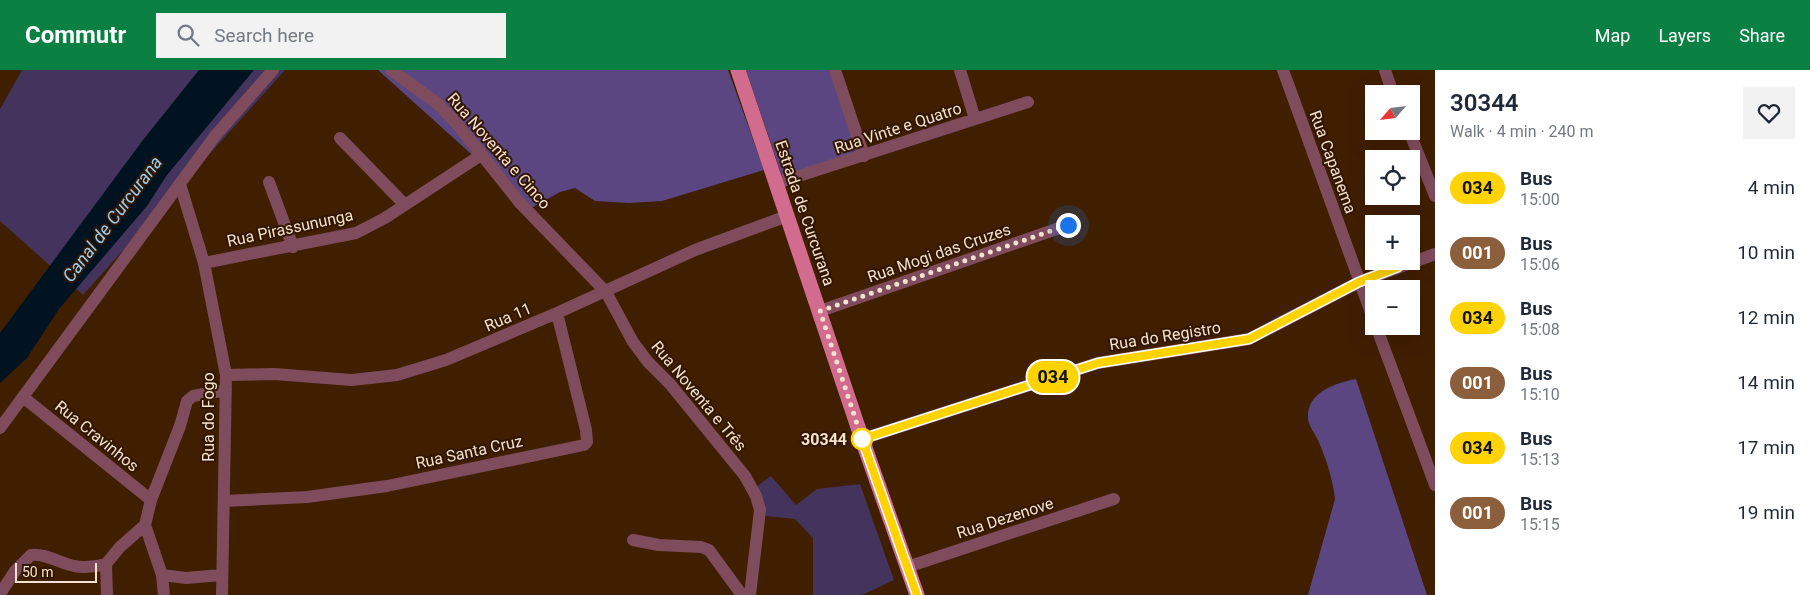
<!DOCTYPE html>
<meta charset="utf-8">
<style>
body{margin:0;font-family:Roboto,sans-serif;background:#f2f2f3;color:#1f2937;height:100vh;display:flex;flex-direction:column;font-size:19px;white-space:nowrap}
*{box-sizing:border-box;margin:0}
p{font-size:16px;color:#747a83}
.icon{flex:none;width:28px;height:28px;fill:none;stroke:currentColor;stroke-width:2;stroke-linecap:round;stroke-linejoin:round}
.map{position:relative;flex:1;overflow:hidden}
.drawer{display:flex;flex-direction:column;background:#fff;width:375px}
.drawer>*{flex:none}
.badge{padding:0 10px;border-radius:16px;font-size:18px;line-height:32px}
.needle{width:32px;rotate:242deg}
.fabs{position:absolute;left:1365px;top:15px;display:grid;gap:10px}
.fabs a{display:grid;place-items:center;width:55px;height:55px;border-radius:0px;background:#fff;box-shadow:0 5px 20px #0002;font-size:25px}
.scale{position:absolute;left:15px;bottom:12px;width:82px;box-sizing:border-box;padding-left:5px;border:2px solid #f6e0ce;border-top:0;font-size:14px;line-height:18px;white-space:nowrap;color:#f6e0ce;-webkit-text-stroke:4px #311701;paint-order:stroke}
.you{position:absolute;width:25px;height:25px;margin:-12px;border:4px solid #fff;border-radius:50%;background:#1a73e8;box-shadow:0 0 0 8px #1a73e833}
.map>.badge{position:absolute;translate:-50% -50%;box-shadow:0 0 0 2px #fff}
.round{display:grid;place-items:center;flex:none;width:52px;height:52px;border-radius:0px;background:#f2f2f3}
.overview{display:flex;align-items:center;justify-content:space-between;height:85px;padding:0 15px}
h1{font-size:24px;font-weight:600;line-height:38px}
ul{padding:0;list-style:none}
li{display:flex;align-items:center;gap:15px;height:65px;padding:0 15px}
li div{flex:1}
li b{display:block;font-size:19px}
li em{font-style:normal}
li .badge{min-width:55px;font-weight:700;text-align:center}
header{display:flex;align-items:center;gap:30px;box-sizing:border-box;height:70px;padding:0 25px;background:#0b8043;color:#fff}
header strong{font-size:24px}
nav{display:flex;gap:28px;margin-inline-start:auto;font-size:18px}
.search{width:350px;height:45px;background:#f2f2f3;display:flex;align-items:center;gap:12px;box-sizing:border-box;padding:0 18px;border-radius:0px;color:#747a83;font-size:19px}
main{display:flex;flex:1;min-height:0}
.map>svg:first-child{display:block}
.green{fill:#43335d}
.forest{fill:#5c4681}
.water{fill:#011320}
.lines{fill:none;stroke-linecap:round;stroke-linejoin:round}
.minor{stroke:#7e4c5c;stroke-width:12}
.major{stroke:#d26c8f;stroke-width:15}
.line-casing{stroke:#fff;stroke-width:11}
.line{stroke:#ffd300;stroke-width:8}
.walk{stroke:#f6e0ce;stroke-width:5;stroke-dasharray:0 9}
.stop-dot{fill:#fff;stroke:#ffd300;stroke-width:2.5}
.labels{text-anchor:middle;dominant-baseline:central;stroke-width:4;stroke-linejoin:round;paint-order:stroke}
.street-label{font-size:16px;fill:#f6e0ce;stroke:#311701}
.stop-label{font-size:16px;font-weight:bold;fill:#f6e0ce;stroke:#311701;text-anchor:end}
.water-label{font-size:18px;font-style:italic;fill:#97ccf2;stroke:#311701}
</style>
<header>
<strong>Commutr</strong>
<div class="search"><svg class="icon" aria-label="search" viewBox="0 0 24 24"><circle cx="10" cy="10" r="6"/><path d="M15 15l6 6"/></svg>Search here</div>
<nav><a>Map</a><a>Layers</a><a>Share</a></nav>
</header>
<main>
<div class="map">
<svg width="1435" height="525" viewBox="0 0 1435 525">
<rect width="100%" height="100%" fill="#401e00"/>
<path class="green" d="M22 0H285L83 225 0 151V39Z
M771 406 796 435 817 419 860 414 894 510 862 525H813V468L795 449 766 446 756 417Z"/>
<path class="forest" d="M378 0H728L764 100 662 131 629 133 595 131 575 118 560 122 531 138Z
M746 0H829L858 84 782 106Z
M1356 309 1427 525H1308L1335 429C1333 410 1326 388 1318 370 1315 364 1309 356 1308 349 1306 322 1336 313 1356 309Z"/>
<path class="water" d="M199 0H254L167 105 147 136 59 239 27 288 0 313V263L143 70Z"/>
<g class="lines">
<path class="minor" d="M391 0 437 33 457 54 520 133 606 222 633 272 648 292 670 314 745 406 756 426 760 440 750 525
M835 0 864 86
M960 0 975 49
M1283 0 1374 251
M1385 0 1393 24
M1409 61 1435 126
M340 68 405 135
M269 112 293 177
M777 113 1028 32
M180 114 204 193 226 305 222 525
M204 193 356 163 385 148 481 85
M820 241 1068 155
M1376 256 1435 415
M226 305 274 304 352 310 397 305 446 290 557 243 695 180 787 146
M23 327 151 430
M0 358 215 66 273 0
M862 369 1098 293 1249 269 1359 212 1435 184
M224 431 307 427 387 416 584 375 587 372 586 360 557 243
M145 455 162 505 186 508 221 505
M633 470 659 475 701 477 709 480 742 525
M907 497 1114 429
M162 505 164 525
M0 524 15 501 31 485C45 483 60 493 74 496 85 498 95 497 106 494
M107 525 106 494 120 477 145 455 151 430 180 356 187 331 193 326 226 320"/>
<path class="major" d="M738 0 862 369 917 525"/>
</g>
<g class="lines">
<g class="line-casing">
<path id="line" d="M917 525 862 369 1098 293 1249 269 1359 212 1398 197"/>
</g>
<use href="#line" class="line"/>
<path class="walk" d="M862 369 820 241 1068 155"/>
</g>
<circle class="stop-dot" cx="862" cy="369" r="10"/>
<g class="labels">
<g class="street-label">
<text transform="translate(898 58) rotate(-18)">Rua Vinte e Quatro</text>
<text transform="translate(499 81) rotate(49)">Rua Noventa e Cinco</text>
<text transform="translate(1333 92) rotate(70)">Rua Capanema</text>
<text transform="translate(805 143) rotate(71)">Estrada de Curcurana</text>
<text transform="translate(290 158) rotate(-12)">Rua Pirassununga</text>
<text transform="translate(939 183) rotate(-19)">Rua Mogi das Cruzes</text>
<text transform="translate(508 247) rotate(-23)">Rua 11</text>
<text transform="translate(1165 266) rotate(-9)">Rua do Registro</text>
<text transform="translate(699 326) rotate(50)">Rua Noventa e Três</text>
<text transform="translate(208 347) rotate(-90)">Rua do Fogo</text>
<text transform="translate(97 366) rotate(39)">Rua Cravinhos</text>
<text transform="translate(469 382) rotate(-12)">Rua Santa Cruz</text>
<text transform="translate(1005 448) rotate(-18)">Rua Dezenove</text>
</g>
<g class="stop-label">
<text x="847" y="369">30344</text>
</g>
<g class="water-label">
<text transform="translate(112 149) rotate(-53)">Canal de Curcurana</text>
</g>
</g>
</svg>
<div class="fabs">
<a><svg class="needle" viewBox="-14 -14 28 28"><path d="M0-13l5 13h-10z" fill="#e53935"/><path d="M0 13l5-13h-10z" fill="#747a83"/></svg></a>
<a><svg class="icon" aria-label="locate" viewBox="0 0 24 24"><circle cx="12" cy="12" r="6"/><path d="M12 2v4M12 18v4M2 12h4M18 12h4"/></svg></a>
<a>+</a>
<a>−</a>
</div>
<div class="scale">50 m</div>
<div class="you" style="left:1068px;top:155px"></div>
<b class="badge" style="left:1053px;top:307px;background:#ffd300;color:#111">034</b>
</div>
<section class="drawer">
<div class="overview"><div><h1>30344</h1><p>Walk · 4 min · 240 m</p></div><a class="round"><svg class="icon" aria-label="heart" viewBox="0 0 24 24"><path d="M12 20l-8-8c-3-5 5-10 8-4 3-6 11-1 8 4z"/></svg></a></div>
<ul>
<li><span class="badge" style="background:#ffd300;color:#111">034</span><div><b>Bus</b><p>15:00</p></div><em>4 min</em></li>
<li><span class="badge" style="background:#8b5e3c;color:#fff">001</span><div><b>Bus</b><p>15:06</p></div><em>10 min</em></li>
<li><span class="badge" style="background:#ffd300;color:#111">034</span><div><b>Bus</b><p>15:08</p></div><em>12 min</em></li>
<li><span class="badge" style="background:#8b5e3c;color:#fff">001</span><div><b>Bus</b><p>15:10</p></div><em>14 min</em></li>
<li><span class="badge" style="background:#ffd300;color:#111">034</span><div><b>Bus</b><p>15:13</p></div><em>17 min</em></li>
<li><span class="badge" style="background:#8b5e3c;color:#fff">001</span><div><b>Bus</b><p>15:15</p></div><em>19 min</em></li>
</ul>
</section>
</main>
